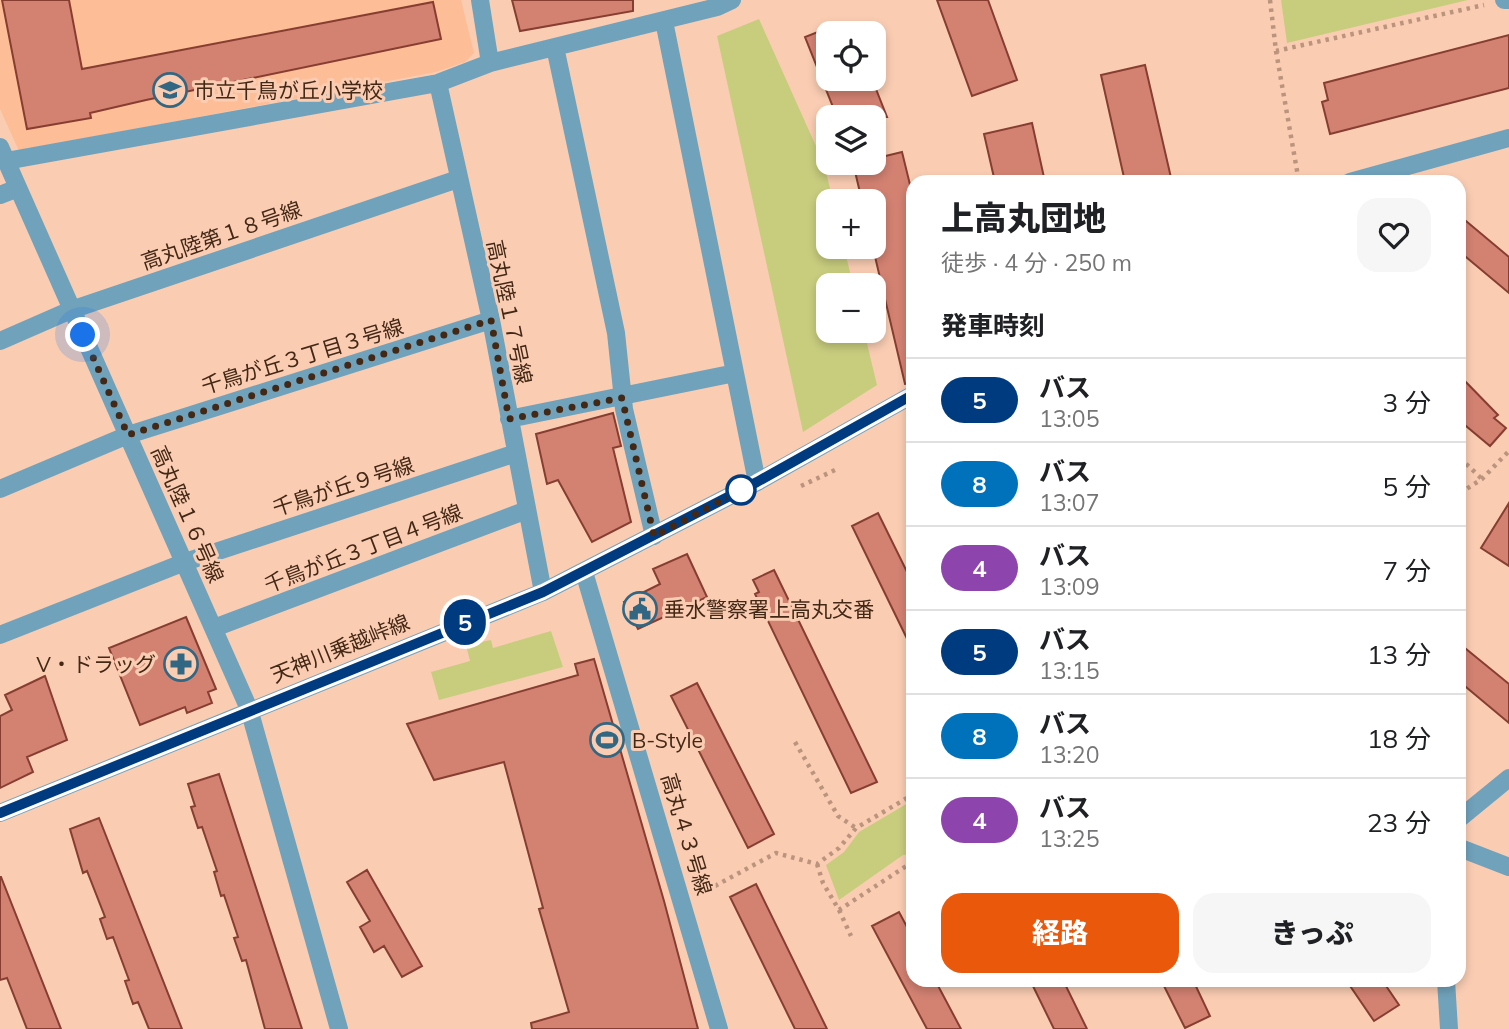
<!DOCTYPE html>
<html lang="ja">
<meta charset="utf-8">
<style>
body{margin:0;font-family:Mulish,"Noto Sans JP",sans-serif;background:#f6f6f6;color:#202124;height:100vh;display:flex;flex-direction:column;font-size:26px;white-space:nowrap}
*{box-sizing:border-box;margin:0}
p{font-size:23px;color:#757577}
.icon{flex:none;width:38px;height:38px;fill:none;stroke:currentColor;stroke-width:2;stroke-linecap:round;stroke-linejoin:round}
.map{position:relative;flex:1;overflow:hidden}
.side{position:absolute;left:906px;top:175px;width:560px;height:812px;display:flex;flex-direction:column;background:#fff;border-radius:21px;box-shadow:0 4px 10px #0003}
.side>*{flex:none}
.badge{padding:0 14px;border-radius:23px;font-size:24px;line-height:46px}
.controls{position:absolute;left:816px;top:21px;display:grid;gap:14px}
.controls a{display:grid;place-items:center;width:70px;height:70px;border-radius:14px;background:#fff;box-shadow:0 4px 10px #0003;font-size:35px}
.you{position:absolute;width:35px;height:35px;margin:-18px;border:5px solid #fff;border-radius:50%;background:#1a73e8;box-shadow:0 0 0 10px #1a73e833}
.map>.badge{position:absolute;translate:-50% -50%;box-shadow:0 0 0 4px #fff}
h2{padding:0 35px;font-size:26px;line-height:63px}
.round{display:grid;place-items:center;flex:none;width:74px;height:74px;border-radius:21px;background:#f6f6f6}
.summary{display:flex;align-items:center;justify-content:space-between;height:119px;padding:0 35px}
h1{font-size:33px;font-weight:800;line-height:52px}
.cta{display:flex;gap:14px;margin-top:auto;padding:14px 35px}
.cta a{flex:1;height:80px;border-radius:21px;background:#ea580c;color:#fff;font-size:28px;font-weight:800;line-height:80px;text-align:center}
.cta a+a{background:#f6f6f6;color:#202124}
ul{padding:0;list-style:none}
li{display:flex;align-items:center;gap:21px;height:84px;padding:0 35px;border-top:2px solid #e0e0e0}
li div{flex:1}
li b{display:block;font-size:26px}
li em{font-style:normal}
li .badge{min-width:77px;font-weight:700;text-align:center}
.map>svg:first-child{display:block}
.built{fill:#fdbd96}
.green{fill:#c8cd7e}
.building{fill:#d38272;stroke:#873e30;stroke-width:2}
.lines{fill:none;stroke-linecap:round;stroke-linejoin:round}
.path{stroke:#bb947d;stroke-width:4.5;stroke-dasharray:3.5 5;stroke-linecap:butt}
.minor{stroke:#71a2bb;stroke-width:18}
.tertiary{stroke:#71a2bb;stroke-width:18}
.line-casing{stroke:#fff;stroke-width:16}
.line{stroke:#003b80;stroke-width:10}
.walk{stroke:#442816;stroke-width:7;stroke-dasharray:0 12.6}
.stop-dot{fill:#fff;stroke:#003b80;stroke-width:3.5}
.labels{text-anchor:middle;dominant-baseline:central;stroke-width:6;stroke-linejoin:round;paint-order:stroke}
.poi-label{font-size:21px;fill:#442816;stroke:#facdb3;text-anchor:start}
.street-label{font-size:21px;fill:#442816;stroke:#facdb3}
</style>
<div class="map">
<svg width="1509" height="1029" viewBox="0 0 1509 1029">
<rect width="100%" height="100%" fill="#facdb3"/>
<path class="built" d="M0 0H461L474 53 465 62 436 72 19 151 0 109Z"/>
<path class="green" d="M1281 0H1468L1287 43Z
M759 19 824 164 833 201H828V247H844L853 285H828V331H864L877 385 803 432 717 36Z
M551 631 563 667 439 700 431 672 470 661 466 645 491 640 493 648Z
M913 800V854L903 855 839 900 826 865 844 852 859 832Z"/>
<path class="building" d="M2 0H69L82 69 433 2 441 39 146 100 90 113 91 118 27 129Z
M512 0H633V11L520 31Z
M937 0H988L1017 80 972 96Z
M828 28V79H872L887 117H837L805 37Z
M1509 35V88L1330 134 1322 102 1328 100 1324 83Z
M1145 65 1172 182H1125L1101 75Z
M1032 123 1045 182H995L984 134Z
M902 152 914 201V383L905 384 873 248V201H862L853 163H873V159Z
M1460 216 1509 257V293L1460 252Z
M1460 376 1498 415 1494 418 1506 428 1490 446 1460 421Z
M613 413 621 446 613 448 631 522 592 542 558 480 547 484 536 434Z
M1509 503V566L1481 548Z
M878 513 914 586V653L852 526Z
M687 554 707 597 638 629 624 602 660 584 653 569Z
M774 570 877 782 851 793 755 594 759 592 753 580Z
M186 617 216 689 208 692 212 703 187 713 185 707 140 725 109 648Z
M1460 644 1509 684V723L1460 682Z
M594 659 664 901 698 1029H532L531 1023 569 1012 539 909 543 908 504 762 434 780 407 724 578 675 575 664Z
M45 676 67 740 27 757 33 772 0 788V716L12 710 5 695Z
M697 683 774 834 748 848 671 696Z
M219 774 302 1029H265L246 960 242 961 234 938 238 937 224 895 221 896 214 872 217 871 202 827 198 828 191 807 195 806 188 784Z
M99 818 182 1029H149L138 1002 133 1004 125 981 129 980 113 937 107 939 100 919 105 917 87 871 83 873 70 829Z
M367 870 422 966 402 977 384 946 374 952 360 927 370 921 347 882Z
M0 877H1L61 1029H27L7 978 0 980Z
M756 884 827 1029H795L730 897Z
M899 912 914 940V980H935L961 1029H927L872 926Z
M1030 980H1063L1087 1029H1054Z
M1161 980H1193L1210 1016 1185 1028Z
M1346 980H1382L1399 1005 1374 1021Z"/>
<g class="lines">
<path class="path" d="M1270 0 1276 51 1484 5
M1276 51 1299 182
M1460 458 1482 479
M801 486 835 470
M1460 493 1482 479 1509 451
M1460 568 1464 570
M795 742 838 816 856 828
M817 864 823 883 839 910 914 861
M700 894 776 853 817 864 839 848 856 828 914 794
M839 910 851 936"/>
<path class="minor" d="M480 0 490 63 717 7 732 0
M1504 0H1509
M664 21 757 482
M555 47 616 333 624 409 654 536
M438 83 491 320 543 592
M0 147 249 709 339 1029
M6 161 438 83 490 63
M0 195 18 188
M0 341 71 310 458 179
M509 419 735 373
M0 489 128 435 491 320
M584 572 719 1029
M214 628 527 510
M0 635 185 562 516 453
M1460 818 1509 778
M1460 848 1509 867
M1446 980 1449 1029"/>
<path class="tertiary" d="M1350 182 1509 138
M0 813 543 592 757 482 914 394"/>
</g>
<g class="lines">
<g class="line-casing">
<path id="line" d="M0 813 543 592 757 482 914 394"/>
</g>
<use href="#line" class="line"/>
<path class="walk" d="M83 335 128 435 491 320 509 419 622 398 654 536 741 490"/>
</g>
<defs>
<g id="school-ring" transform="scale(1.75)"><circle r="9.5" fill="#facdb3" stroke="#316782" stroke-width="1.5"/><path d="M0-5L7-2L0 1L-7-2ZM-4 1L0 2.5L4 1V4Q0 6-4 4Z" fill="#316782"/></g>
<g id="civic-ring" transform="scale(1.75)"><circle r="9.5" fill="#facdb3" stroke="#316782" stroke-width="1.5"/><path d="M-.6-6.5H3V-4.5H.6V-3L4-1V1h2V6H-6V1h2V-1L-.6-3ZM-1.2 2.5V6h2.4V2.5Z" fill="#316782"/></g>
<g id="pharmacy-ring" transform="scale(1.75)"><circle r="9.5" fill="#facdb3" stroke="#316782" stroke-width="1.5"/><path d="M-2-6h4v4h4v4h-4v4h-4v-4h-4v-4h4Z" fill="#316782"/></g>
<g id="stadium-ring" transform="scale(1.75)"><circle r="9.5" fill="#facdb3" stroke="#316782" stroke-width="1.5"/><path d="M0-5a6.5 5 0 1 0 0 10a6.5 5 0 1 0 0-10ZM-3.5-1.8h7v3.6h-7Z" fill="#316782"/></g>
</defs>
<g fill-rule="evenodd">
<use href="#school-ring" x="170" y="90"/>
<use href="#civic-ring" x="640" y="609"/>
<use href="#pharmacy-ring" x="181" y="664"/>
<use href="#stadium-ring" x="607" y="740"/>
</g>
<circle class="stop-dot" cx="741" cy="490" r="14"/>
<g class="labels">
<g class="poi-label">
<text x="194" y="90">市立千鳥が丘小学校</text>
<text x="664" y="609">垂水警察署上高丸交番</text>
<text x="156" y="664" text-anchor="end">V・ドラッグ</text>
<text x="632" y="740">B-Style</text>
</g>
<g class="street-label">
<text transform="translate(221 235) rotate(-19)">高丸陸第１８号線</text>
<text transform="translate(510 312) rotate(78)">高丸陸１７号線</text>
<text transform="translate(302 356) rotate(-17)">千鳥が丘３丁目３号線</text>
<text transform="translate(343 486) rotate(-18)">千鳥が丘９号線</text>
<text transform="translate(188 514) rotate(66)">高丸陸１６号線</text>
<text transform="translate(363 548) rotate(-21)">千鳥が丘３丁目４号線</text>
<text transform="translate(340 648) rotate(-22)">天神川乗越峠線</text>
<text transform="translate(687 834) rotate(73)">高丸４３号線</text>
</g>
</g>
</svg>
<div class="controls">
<a><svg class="icon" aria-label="locate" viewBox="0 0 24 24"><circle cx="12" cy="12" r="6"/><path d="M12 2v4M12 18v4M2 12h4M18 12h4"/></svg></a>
<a><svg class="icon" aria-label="layers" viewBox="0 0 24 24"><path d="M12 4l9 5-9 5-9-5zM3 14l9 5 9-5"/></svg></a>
<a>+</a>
<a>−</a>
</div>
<div class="you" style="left:83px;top:335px"></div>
<b class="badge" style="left:465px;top:622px;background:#003b80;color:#fff">5</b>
<section class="side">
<div class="summary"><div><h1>上高丸団地</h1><p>徒歩 · 4 分 · 250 m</p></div><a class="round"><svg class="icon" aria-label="heart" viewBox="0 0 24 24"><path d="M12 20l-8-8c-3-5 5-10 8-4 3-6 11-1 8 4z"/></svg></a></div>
<h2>発車時刻</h2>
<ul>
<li><span class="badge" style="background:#003b80;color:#fff">5</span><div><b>バス</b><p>13:05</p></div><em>3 分</em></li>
<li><span class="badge" style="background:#0072bc;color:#fff">8</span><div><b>バス</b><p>13:07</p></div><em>5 分</em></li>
<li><span class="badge" style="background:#8e44ad;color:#fff">4</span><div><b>バス</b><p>13:09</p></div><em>7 分</em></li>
<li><span class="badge" style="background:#003b80;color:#fff">5</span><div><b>バス</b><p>13:15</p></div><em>13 分</em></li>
<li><span class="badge" style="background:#0072bc;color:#fff">8</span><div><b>バス</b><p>13:20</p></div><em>18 分</em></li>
<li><span class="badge" style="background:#8e44ad;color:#fff">4</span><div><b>バス</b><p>13:25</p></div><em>23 分</em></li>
</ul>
<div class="cta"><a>経路</a><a>きっぷ</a></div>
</section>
</div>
